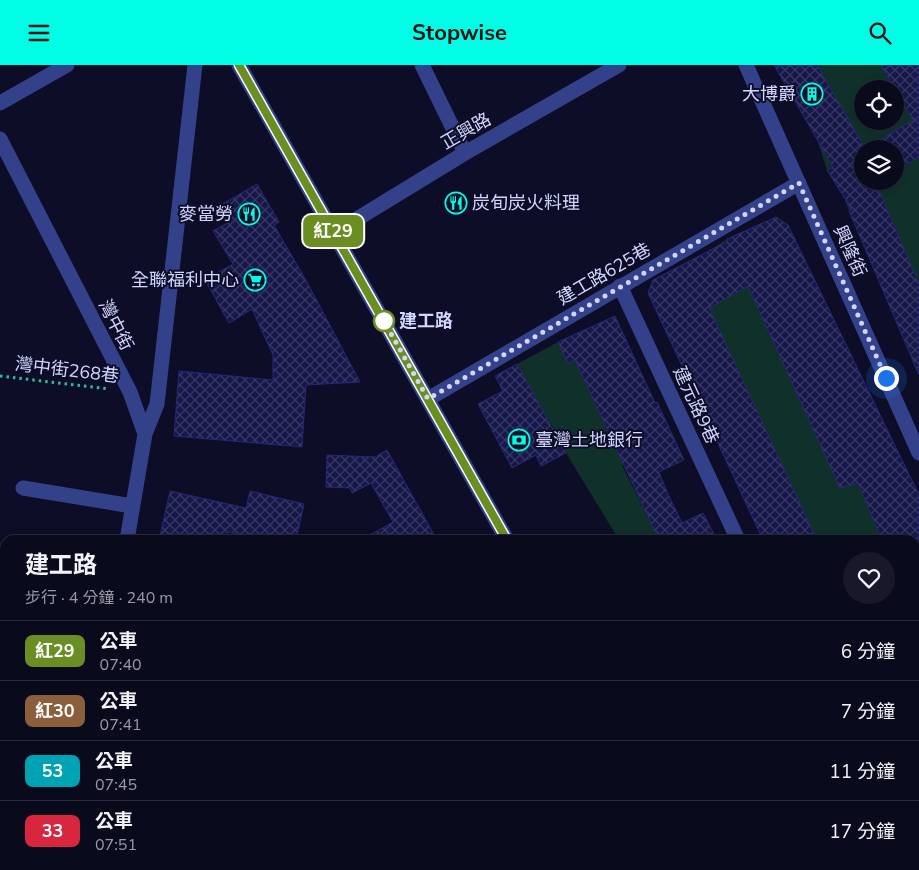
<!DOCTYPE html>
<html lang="zh-TW">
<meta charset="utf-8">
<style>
body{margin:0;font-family:"Nunito Sans","Noto Sans TC",sans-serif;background:#18182a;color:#f1f3f6;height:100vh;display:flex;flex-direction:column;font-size:19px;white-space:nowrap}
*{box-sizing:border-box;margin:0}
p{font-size:16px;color:#999aa4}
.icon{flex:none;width:28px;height:28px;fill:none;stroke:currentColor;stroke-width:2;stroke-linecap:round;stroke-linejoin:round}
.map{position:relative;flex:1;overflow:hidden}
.side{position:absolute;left:0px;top:470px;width:920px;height:335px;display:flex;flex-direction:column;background:#0a0a1d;border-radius:15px 15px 0 0;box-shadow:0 2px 8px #0003,0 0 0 1px #2a2b3b}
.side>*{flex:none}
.badge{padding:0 10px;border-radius:8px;font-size:18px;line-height:32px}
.tools{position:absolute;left:854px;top:15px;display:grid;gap:10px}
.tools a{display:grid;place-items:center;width:50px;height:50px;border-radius:50%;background:#0a0a1d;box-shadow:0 2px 8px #0003,0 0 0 1px #2a2b3b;font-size:25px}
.you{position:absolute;width:25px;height:25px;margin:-12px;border:4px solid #fff;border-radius:50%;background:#1a73e8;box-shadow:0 0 0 8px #1a73e833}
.map>.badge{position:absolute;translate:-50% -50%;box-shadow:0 0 0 2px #fff}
.round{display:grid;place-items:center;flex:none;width:52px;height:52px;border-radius:26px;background:#18182a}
.head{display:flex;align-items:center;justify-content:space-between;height:85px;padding:0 25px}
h1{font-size:24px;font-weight:700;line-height:38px}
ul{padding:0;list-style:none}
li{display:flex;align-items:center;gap:15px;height:60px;padding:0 25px;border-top:1px solid #2a2b3b}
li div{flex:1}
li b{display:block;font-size:19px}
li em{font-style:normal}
li .badge{min-width:55px;font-weight:700;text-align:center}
header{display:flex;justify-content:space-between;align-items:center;height:65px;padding:0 25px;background:#00fde6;color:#111;font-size:22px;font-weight:700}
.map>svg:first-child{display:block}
.grass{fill:#0f312a}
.building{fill:url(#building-cross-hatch);stroke:#272778}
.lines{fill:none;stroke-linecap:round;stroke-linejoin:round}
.path{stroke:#23c29a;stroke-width:3;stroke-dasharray:2.5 4;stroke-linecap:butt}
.minor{stroke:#33418a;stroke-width:15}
.line-casing{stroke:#fff;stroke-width:11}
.line{stroke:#6b8e23;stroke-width:8}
.walk{stroke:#d2d6ff;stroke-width:5;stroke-dasharray:0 9}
.stop-dot{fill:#fff;stroke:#6b8e23;stroke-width:2.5}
.labels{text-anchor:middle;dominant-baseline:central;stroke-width:4;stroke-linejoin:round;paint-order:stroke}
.poi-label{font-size:18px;fill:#d2d6ff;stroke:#0d0d27;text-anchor:end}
.street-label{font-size:18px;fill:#d2d6ff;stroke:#0d0d27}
.stop-label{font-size:18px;font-weight:bold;fill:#d2d6ff;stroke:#0d0d27;text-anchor:start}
</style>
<header><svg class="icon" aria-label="menu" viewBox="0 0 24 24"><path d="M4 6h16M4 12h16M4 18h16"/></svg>Stopwise<svg class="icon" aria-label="search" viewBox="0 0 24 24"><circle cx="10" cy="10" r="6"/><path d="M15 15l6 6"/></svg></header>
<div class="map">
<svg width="919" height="805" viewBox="0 0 919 805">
<defs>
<pattern id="building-cross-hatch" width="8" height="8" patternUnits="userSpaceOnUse" patternTransform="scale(1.25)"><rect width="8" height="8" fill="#17174a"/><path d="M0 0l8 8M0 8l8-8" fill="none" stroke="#383865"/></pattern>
</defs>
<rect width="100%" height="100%" fill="#0d0d27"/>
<path class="grass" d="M817 0H881L895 24H862V56H895V24L919 52 827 105 818 77 850 57Z
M919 92V219L882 132 849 146 845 135 877 116H895V106Z
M727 174 858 418 882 475H817L709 243 705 188Z
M558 277 599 283 584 314 612 376 639 364 650 387 622 400 659 475H619L566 388 550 357 537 363 538 338 517 299Z"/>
<path class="building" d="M774 0H817L862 78V116H875L919 219V310L849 146 852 145 827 105 833 102Z
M881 0H919V92L895 106V84H865L913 55Z
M257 119 279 157 274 160 307 217 360 317 306 320 302 382 174 371 179 306 273 315V290L252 244 229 258 205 215 233 199 213 166 229 157 219 141Z
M776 152 788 160 919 430V475H882L858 418 840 423 748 221 709 243 817 475H763L648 228 653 215 728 176 727 174Z
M615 251 655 338 657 337 684 395 659 407 667 427 682 458 703 448 717 475H648L657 471 575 295 568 298 558 277Z
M517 299 566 388 541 401 536 390 512 403 478 339 503 326 495 311Z
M387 385 437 475H361L393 457 371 418 352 428 350 423 326 422 327 390 375 392Z
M170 426 246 443 250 426 304 439 296 475H262L228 467 226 475H159Z"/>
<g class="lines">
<path class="path" d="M0 311 109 324"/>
<path class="minor" d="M239 0 507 475
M422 0 465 88
M746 0 919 388
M0 38 67 0
M0 74 130 327 145 369 127 475
M334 168 465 88 619 0
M620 221 738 475
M428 334 799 118
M145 369 157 339 195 0
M23 423 132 441
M0 514 5 515
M915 578 919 577
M0 675H5
M688 800 690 805
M858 800 861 805
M74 805 75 800
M388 805V800
M488 805 489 800"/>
</g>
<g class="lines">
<g class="line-casing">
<path id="line" d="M239 0 507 475"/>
</g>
<use href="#line" class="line"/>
<path class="walk" d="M384 256 381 251 428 334 799 118 886 313"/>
</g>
<defs>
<g id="building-ring" transform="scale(1.125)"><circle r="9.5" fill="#0d0d27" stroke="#00fde6" stroke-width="1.5"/><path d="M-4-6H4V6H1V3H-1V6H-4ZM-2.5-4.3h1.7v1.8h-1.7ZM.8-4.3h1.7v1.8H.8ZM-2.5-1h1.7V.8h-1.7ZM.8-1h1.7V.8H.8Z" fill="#00fde6"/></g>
<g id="restaurant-ring" transform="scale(1.125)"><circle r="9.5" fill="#0d0d27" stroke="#00fde6" stroke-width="1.5"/><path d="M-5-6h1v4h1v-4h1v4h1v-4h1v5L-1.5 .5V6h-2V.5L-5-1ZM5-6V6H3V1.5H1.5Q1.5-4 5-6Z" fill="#00fde6"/></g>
<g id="supermarket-ring" transform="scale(1.125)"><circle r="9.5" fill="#0d0d27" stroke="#00fde6" stroke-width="1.5"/><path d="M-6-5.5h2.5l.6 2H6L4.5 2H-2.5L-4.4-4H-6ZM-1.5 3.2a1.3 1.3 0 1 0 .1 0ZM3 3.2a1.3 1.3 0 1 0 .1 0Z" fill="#00fde6"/></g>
<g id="bank-ring" transform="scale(1.125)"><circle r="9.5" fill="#0d0d27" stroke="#00fde6" stroke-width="1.5"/><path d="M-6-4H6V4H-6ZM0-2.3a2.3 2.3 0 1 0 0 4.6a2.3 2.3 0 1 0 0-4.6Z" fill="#00fde6"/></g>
</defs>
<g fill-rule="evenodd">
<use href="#building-ring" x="812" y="29"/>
<use href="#restaurant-ring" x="456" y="138"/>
<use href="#restaurant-ring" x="249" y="149"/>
<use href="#supermarket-ring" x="255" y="215"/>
<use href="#bank-ring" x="519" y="375"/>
</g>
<circle class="stop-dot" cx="384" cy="256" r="10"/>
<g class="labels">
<g class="poi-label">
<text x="796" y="29">大博爵</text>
<text x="472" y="138" text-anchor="start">炭旬炭火料理</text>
<text x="233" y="149">麥當勞</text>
<text x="239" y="215">全聯福利中心</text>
<text x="535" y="375" text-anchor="start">臺灣土地銀行</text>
</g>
<g class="street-label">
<text transform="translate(466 66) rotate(-30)">正興路</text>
<text transform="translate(850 186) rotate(66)">興隆街</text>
<text transform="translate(604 209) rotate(-30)">建工路625巷</text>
<text transform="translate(116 260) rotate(63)">灣中街</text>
<text transform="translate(67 305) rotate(7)">灣中街268巷</text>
<text transform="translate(696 340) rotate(65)">建元路9巷</text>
</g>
<g class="stop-label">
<text x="399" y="256">建工路</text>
</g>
</g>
</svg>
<div class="tools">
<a><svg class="icon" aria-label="locate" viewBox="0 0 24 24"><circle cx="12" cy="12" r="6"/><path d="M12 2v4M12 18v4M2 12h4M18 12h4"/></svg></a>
<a><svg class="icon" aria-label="layers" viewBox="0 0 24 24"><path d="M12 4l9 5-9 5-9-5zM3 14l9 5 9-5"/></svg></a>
</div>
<div class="you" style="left:886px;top:313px"></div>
<b class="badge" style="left:333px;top:166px;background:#6b8e23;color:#fff">紅29</b>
<section class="side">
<div class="head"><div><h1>建工路</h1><p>步行 · 4 分鐘 · 240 m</p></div><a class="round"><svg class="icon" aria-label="heart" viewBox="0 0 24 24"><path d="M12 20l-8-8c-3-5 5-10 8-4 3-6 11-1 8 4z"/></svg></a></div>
<ul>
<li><span class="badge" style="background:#6b8e23;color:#fff">紅29</span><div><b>公車</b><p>07:40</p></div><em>6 分鐘</em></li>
<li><span class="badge" style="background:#8b5e3c;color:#fff">紅30</span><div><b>公車</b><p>07:41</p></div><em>7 分鐘</em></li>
<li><span class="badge" style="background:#00a3b4;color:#fff">53</span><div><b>公車</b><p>07:45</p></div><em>11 分鐘</em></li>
<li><span class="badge" style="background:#d7263d;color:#fff">33</span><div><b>公車</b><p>07:51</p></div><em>17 分鐘</em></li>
</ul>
</section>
</div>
